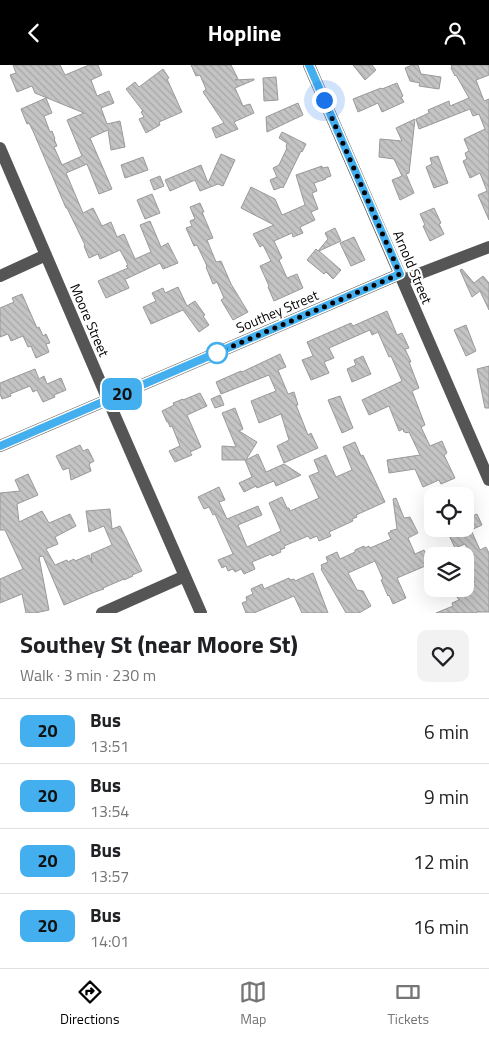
<!DOCTYPE html>
<meta charset="utf-8">
<style>
body{margin:0;font-family:"Titillium Web",sans-serif;background:#f2f2f2;color:#202124;height:100vh;display:flex;flex-direction:column;font-size:19px;white-space:nowrap}
*{box-sizing:border-box;margin:0}
p{font-size:16px;color:#757577}
.icon{flex:none;width:28px;height:28px;fill:none;stroke:currentColor;stroke-width:2;stroke-linecap:round;stroke-linejoin:round}
.map{position:relative;height:548px;overflow:hidden}
.panel{display:flex;flex-direction:column;background:#fff;flex:1}
.panel>*{flex:none}
.badge{padding:0 10px;border-radius:8px;font-size:18px;line-height:32px}
.tools{position:absolute;left:424px;top:422px;display:grid;gap:10px}
.tools a{display:grid;place-items:center;width:50px;height:50px;border-radius:10px;background:#fff;box-shadow:0 5px 20px #0002;font-size:25px}
.you{position:absolute;width:25px;height:25px;margin:-12px;border:4px solid #fff;border-radius:50%;background:#1a73e8;box-shadow:0 0 0 8px #1a73e833}
.map>.badge{position:absolute;translate:-50% -50%;box-shadow:0 0 0 2px #fff}
.round{display:grid;place-items:center;flex:none;width:52px;height:52px;border-radius:10px;background:#f2f2f2}
.head{display:flex;align-items:center;justify-content:space-between;height:85px;padding:0 20px}
h1{font-size:24px;font-weight:700;line-height:38px}
ul{padding:0;list-style:none}
li{display:flex;align-items:center;gap:15px;height:65px;padding:0 20px;border-top:1px solid #e0e0e0}
li div{flex:1}
li b{display:block;font-size:19px}
li em{font-style:normal}
li .badge{min-width:55px;font-weight:700;text-align:center}
header{display:flex;justify-content:space-between;align-items:center;height:65px;padding:0 20px;background:#000;color:#fff;font-size:22px;font-weight:700}
.menu{display:flex;justify-content:space-around;align-items:center;height:70px;border-top:1px solid #e0e0e0;background:#fff;font-size:14px;color:#757577}
.menu a{display:grid;justify-items:center;gap:2px}
.menu .current{color:#000}
.map>svg:first-child{display:block}
.building{fill:url(#building-back-hatch);stroke:#999}
.lines{fill:none;stroke-linecap:round;stroke-linejoin:round}
.minor{stroke:#555;stroke-width:12}
.line-casing{stroke:#fff;stroke-width:11}
.line{stroke:#44afee;stroke-width:8}
.walk{stroke:#000;stroke-width:5;stroke-dasharray:0 9}
.stop-dot{fill:#fff;stroke:#44afee;stroke-width:2.5}
.labels{text-anchor:middle;dominant-baseline:central;stroke-width:4;stroke-linejoin:round;paint-order:stroke}
.street-label{font-size:14px;fill:#000;stroke:#fff}
</style>
<header><svg class="icon" aria-label="back" viewBox="0 0 24 24"><path d="M15 5l-7 7 7 7"/></svg>Hopline<svg class="icon" aria-label="person" viewBox="0 0 24 24"><circle cx="12" cy="8" r="4"/><path d="M4 21q1-7 8-7t8 7"/></svg></header>
<div class="map">
<svg width="489" height="548" viewBox="0 0 489 548">
<defs>
<pattern id="building-back-hatch" width="6" height="6" patternUnits="userSpaceOnUse" patternTransform="scale(1.25)"><rect width="6" height="6" fill="#c4c4c4"/><path d="M-1 5l2 2M0 0l6 6M5-1l2 2" fill="none" stroke="#a7a7a7"/></pattern>
</defs>
<rect width="100%" height="100%" fill="#fff"/>
<path class="building" d="M13 0H60L65 10 89 0H98L102 10 91 15 97 31 109 26 114 38 101 43 107 59 120 56 125 82 111 85 108 65 90 73 112 124 99 129 87 99 66 108 83 148 93 143 102 161 111 157 117 172 124 169 135 194 151 187 140 160 150 156 161 182 168 178 178 198 163 204 160 198 128 213 125 214 129 223 106 233 98 216 128 203 126 201 128 200 120 185 100 194 98 189 89 193 84 181 85 180 67 143H66L33 66 29 58 27 59 21 44 46 33 52 48 44 51 50 67 52 66 55 74H54L57 81 54 82 62 100 82 91 67 55 84 48 35 28 32 21 17 27 10 10 16 8Z
M191 0H231L238 14 235 15 254 14V15L235 23 243 41 250 39 254 48 234 57 238 64 216 73 212 63 224 58 203 27 206 24 200 10 196 11Z
M353 0H372L376 5 365 15Z
M412 0H418L421 9 441 12 439 24 419 21 420 18 410 16 405 3Z
M451 0H489V10L476 15 484 36 489 34V155L478 130 487 126 480 108 470 113 463 96 467 94 465 88 469 86 464 74 485 64 479 49 473 51 470 44 419 64 416 54 429 48 428 45 449 36 450 41 469 33 456 10 455 11 451 3 452 2Z
M163 4 169 13 167 14 182 47 159 57 160 60 146 68 139 54 144 52 141 47 143 46 126 24 135 17 139 22Z
M276 12 278 35 264 36 263 13Z
M397 18 403 31 401 32 404 37 382 47 378 38 358 47 353 34 381 23 382 24Z
M298 38 303 50 267 67 266 52Z
M415 54 409 108 406 109 414 128 400 135 392 115 402 111 394 94 379 92 380 74 402 76 396 63Z
M282 67 306 79 302 87 301 86 283 123 282 122 274 125 270 115 277 112 273 103 279 100 287 83 286 82 287 78 279 73Z
M221 89 235 95 223 121 218 119 200 126 195 115 170 126 165 115 201 100 208 118Z
M438 91 448 118 434 123 426 102 432 99 430 93Z
M143 92 148 105 125 113 121 100Z
M322 101V103L328 102 331 111 325 113 326 114 314 118 317 126 312 128 318 144 311 147 315 155 300 162 303 168 293 172 292 168 274 176 282 193 279 195 287 213 297 209 303 223 274 236 268 222 269 221 260 201 271 196 263 180 260 182 253 169 274 160 241 143 251 122 275 134 282 150 305 140 296 110Z
M160 111 164 121 154 125 150 115Z
M152 129 160 148 145 154 137 135Z
M200 138 204 147H202L213 173 207 175 216 197 221 196 231 219 248 247 233 255 221 235 224 233 217 217 213 219 206 202 207 201 197 180 194 181 186 163 192 161 190 156 195 154 190 142Z
M434 143 441 158 439 159 444 169 430 176 423 161 425 160 420 149Z
M335 163 341 176 319 186 341 205 333 214 326 207 324 209 307 195 316 184 318 186 328 174 325 168Z
M354 172 365 195 351 201 340 178Z
M462 204 474 218 483 211 489 218V245L480 226 472 232 460 205Z
M178 222 187 241 195 236 205 250 203 251 209 260 199 267 183 245 151 259 143 242 156 236 152 228 163 223 165 228Z
M22 229 37 263 39 262 43 271 46 269 50 278 46 279 49 287 36 293 31 281 28 282 23 271 11 276 8 269 0 272V243L14 237 12 233Z
M387 246 397 270 402 268 409 283 405 284 411 297H409L419 323 412 326 425 360 421 362 430 381 442 376 447 388 444 390 455 413 441 419 439 415 423 422 415 404 389 408 387 395 420 390 409 367 406 368 405 367H404L403 364 399 366 389 341 369 350 362 335 402 316 391 291 389 292 378 267 372 270 370 265 329 283 334 293 324 297 329 308 311 315 302 295 313 291 307 277 351 258 353 261Z
M466 260 476 286 466 291 454 265Z
M280 289 286 302 278 305 288 329 294 327 298 340H296L308 370 311 368 318 383 284 398 277 381 289 375 281 349 259 358 251 336 276 326 269 310 221 329 216 317 241 306 242 307Z
M363 291 371 309 352 317 347 304 356 300 354 295Z
M489 301V343H485L477 304Z
M35 304 39 314 44 311 47 319 61 313 66 325 54 330 55 332 43 337 37 325 33 327 30 321 10 329 11 331 2 334 0 329V318Z
M200 328 207 341 187 350 201 382 190 387 192 390 175 397 169 386 180 381 172 361 170 362 168 357H167L162 346 174 340 173 338 183 334V335Z
M220 330 224 340 215 343 211 334Z
M340 331 353 363 342 368 328 335Z
M235 343 243 364 239 366 257 377 246 395 258 389 266 407 284 399 301 410 276 421 274 416 257 423 256 421 244 427 239 418 252 412 245 395H222V381L236 382 222 348Z
M355 377 361 391 363 390 385 437 356 450 357 452 352 454 353 456 329 467 331 471 319 476 317 471 310 474 308 471 284 481 285 483 280 485 281 487 272 491 271 489 252 497 255 504 244 509 241 504 235 507 233 504 228 506 226 501 222 503 218 495 233 489 215 449 213 450 209 442 204 444 198 432 219 422 225 435 219 437 227 454 258 441 262 450 238 460 247 482 281 466 269 438 282 432 287 443H289L290 446 319 433 309 411 319 407 314 395 326 390 336 412 352 405 343 382Z
M80 380 83 386 88 384 94 396 89 399 91 406 71 415 69 403 63 405 56 391Z
M28 409 38 430 17 439 19 457 42 446 49 458 70 449 76 461 55 472 58 479 46 484 55 500 67 495 68 497 74 494 75 496 89 490 92 498 91 489 112 480 104 461 89 467 86 446 110 444 112 464 120 461 142 506 132 510 133 511 124 515V514L103 523 104 524 95 527 64 540 43 491 39 492 49 545 35 548H26L22 529 0 538V514L23 504 5 465H0V428L20 426 15 415Z
M396 433 404 453 410 452 418 468 408 473 415 489 424 485 430 499 397 513 406 533 393 539 389 530 388 531 381 515 383 514 375 496 348 508 357 525 363 526 371 541 359 548H346L321 504 322 503 321 500 328 497 326 492 337 487 340 494 355 487V485L364 481 365 483 369 481 370 483 391 474 388 468 391 467 390 466 397 464 393 434Z
M477 449 482 460 471 465 480 485 486 482 489 488V547H476L477 548H436L453 541 452 538 459 535 457 532 468 527 465 521 475 517 467 500 474 497 465 479 455 483 446 464H465V454Z
M313 508 328 548H302L294 531 254 548H246L242 538 247 536 246 532 253 529 251 524 262 519 264 524 289 513 290 515 294 514 295 516Z"/>
<g class="lines">
<path class="minor" d="M309 0 489 415
M0 83 108 335 201 548
M0 211 46 190
M403 215 489 182
M0 381 400 209
M102 548 185 511"/>
</g>
<g class="lines">
<g class="line-casing">
<path id="line" d="M0 381 400 209 309 0"/>
</g>
<use href="#line" class="line"/>
<path class="walk" d="M217 288 400 209 324 35"/>
</g>
<circle class="stop-dot" cx="217" cy="288" r="10"/>
<g class="labels">
<g class="street-label">
<text transform="translate(413 202) rotate(67)">Arnold Street</text>
<text transform="translate(277 246) rotate(-23)">Southey Street</text>
<text transform="translate(90 255) rotate(67)">Moore Street</text>
</g>
</g>
</svg>
<div class="tools">
<a><svg class="icon" aria-label="locate" viewBox="0 0 24 24"><circle cx="12" cy="12" r="6"/><path d="M12 2v4M12 18v4M2 12h4M18 12h4"/></svg></a>
<a><svg class="icon" aria-label="layers" viewBox="0 0 24 24"><path d="M12 4l9 5-9 5-9-5zM3 14l9 5 9-5"/></svg></a>
</div>
<div class="you" style="left:324px;top:35px"></div>
<b class="badge" style="left:122px;top:329px;background:#44afee;color:#111">20</b>
</div>
<section class="panel">
<div class="head"><div><h1>Southey St (near Moore St)</h1><p>Walk · 3 min · 230 m</p></div><a class="round"><svg class="icon" aria-label="heart" viewBox="0 0 24 24"><path d="M12 20l-8-8c-3-5 5-10 8-4 3-6 11-1 8 4z"/></svg></a></div>
<ul>
<li><span class="badge" style="background:#44afee;color:#111">20</span><div><b>Bus</b><p>13:51</p></div><em>6 min</em></li>
<li><span class="badge" style="background:#44afee;color:#111">20</span><div><b>Bus</b><p>13:54</p></div><em>9 min</em></li>
<li><span class="badge" style="background:#44afee;color:#111">20</span><div><b>Bus</b><p>13:57</p></div><em>12 min</em></li>
<li><span class="badge" style="background:#44afee;color:#111">20</span><div><b>Bus</b><p>14:01</p></div><em>16 min</em></li>
</ul>
</section>
<nav class="menu">
<a class="current"><svg class="icon" aria-label="directions" viewBox="0 0 24 24"><path d="M12 3l9 9-9 9-9-9zM9 14v-3h6M13 9l2 2-2 2"/></svg>Directions</a>
<a><svg class="icon" aria-label="map" viewBox="0 0 24 24"><path d="M3 6l6-2 6 2 6-2v14l-6 2-6-2-6 2zM9 4v14M15 6v14"/></svg>Map</a>
<a><svg class="icon" aria-label="tickets" viewBox="0 0 24 24"><path d="M3 7h18v10H3zM15 7v10"/></svg>Tickets</a>
</nav>
